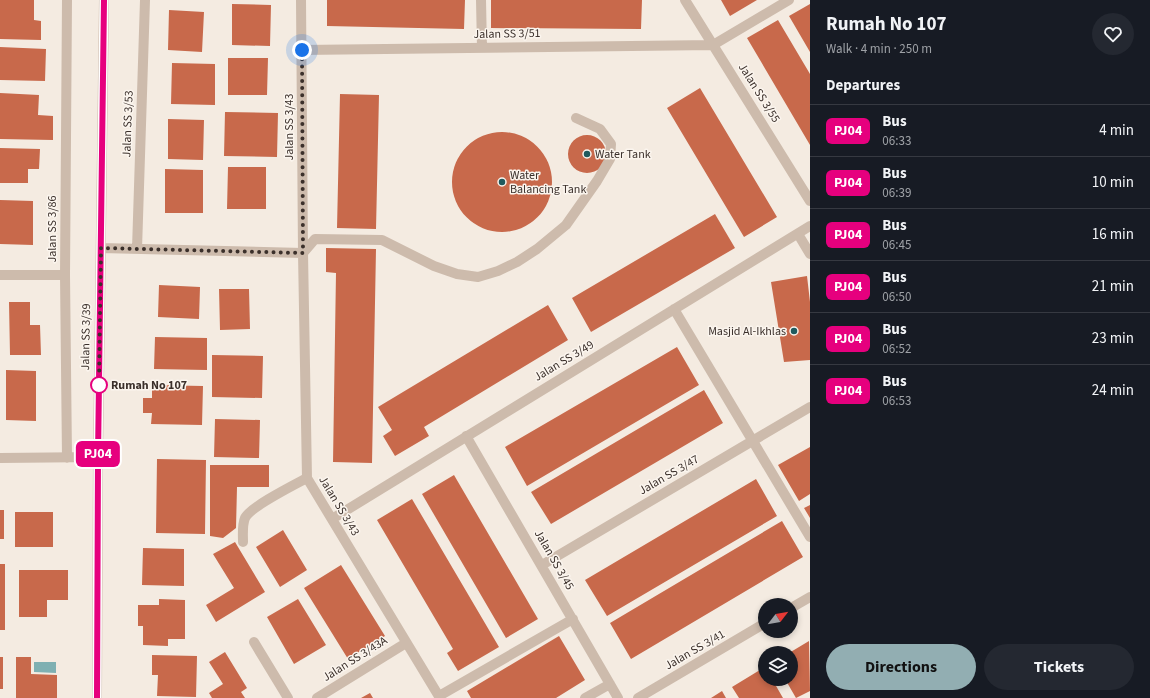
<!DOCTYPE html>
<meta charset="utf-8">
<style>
body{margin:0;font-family:"Source Sans 3",sans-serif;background:#242831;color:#f1f3f6;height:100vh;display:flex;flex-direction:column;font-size:15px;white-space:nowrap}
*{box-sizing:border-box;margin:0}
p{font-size:13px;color:#9ea1a6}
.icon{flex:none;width:22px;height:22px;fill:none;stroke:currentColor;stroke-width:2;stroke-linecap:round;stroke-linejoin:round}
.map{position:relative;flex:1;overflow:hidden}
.details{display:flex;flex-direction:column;background:#171b24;width:340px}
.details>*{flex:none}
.badge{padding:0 8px;border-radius:6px;font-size:14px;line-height:26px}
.needle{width:26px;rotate:59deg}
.buttons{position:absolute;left:758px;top:598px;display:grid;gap:8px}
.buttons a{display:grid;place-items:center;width:40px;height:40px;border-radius:50%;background:#171b24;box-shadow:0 2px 6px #0003;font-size:20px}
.you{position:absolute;width:20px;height:20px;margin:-10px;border:3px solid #fff;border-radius:50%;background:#1a73e8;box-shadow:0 0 0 6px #1a73e833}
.map>.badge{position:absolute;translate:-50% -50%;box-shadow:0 0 0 2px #fff}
h2{padding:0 16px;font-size:15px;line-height:36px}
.round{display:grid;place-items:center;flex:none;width:42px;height:42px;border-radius:21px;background:#242831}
.overview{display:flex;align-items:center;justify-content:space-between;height:68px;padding:0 16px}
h1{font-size:19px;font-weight:700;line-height:30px}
.button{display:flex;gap:8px;margin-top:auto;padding:8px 16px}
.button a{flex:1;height:46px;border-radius:24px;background:#92aeb2;color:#111;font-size:16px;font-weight:700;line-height:46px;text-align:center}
.button a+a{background:#242831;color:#f1f3f6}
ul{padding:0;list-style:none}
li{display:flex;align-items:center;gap:12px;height:52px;padding:0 16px;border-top:1px solid #363941}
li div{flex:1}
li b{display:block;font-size:15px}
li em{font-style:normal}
li .badge{min-width:44px;font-weight:700;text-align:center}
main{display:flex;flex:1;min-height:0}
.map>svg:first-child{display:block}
.water{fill:#7fb0b2}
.building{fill:#c8694b}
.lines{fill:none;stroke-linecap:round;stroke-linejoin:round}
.minor{stroke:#cdbbac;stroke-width:10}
.line-casing{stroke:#fff;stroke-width:9}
.line{stroke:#e6007e;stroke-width:6}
.walk{stroke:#3b302b;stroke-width:4;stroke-dasharray:0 7.2}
.poi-dot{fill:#1f5a5e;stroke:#fbf5ee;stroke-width:1.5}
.stop-dot{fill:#fff;stroke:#e6007e;stroke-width:2}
.labels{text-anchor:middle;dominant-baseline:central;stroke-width:3;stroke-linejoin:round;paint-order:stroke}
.street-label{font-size:12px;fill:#3b302b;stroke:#fbf5ee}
.poi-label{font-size:12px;fill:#3b302b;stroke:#fbf5ee;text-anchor:start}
.stop-label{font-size:12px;font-weight:bold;fill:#3b302b;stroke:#fbf5ee;text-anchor:start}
</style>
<main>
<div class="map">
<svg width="810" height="698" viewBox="0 0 810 698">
<rect width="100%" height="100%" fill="#f4ebe1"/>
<path class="water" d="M34 662H56V673L34 672Z"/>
<path class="building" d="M0 0H34V20L41 21V40L0 39Z
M327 0H465L464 29 327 26Z
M491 0H642L641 29 491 28Z
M721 0H757L730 16Z
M232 4 271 5 270 46 232 45Z
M810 4V52L789 16Z
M169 10 204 12 202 52 168 50Z
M778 20 810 74V145L747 38Z
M0 47 46 49 45 81 0 80Z
M228 58H268L267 95H228Z
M172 63 215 64V105L171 104Z
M700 88 777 217 744 237 667 108Z
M0 93 39 95 38 115 53 116V140L0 139Z
M340 94 379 95 376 229 337 228Z
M225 112 278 113 277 157 224 156Z
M168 119 204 120 203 160 168 159Z
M452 182a50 50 0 1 1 100 0a50 50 0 1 1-100 0Z
M568 154a19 19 0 1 1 38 0a19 19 0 1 1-38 0Z
M0 148 40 149 39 169H28V183H0Z
M228 167H266V209H227Z
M165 169 203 170V213H165Z
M0 200 33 201V245L0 244Z
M715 214 735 248 591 332 572 298Z
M326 248 376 249 372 463 333 462 336 273 326 272Z
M807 276 810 302V360L784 362 771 282Z
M159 285 200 287 199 319 158 317Z
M219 289H249L250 329 220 330Z
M9 302H30V325H40L41 355H10Z
M548 305 568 340 424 427 429 436 395 456 383 436 392 430 378 407Z
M155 337 207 338V370L154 369Z
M677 347 699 385 527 486 505 447Z
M212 355 263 356 262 398 212 397Z
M6 370 36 371V421L6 420Z
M152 385 203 386 202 425 151 424 152 413H143V398H152Z
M704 390 723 423 551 524 531 492Z
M215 419 260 420 259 458 214 457Z
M810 447V494L799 501 778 465Z
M157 459 206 460 205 534 156 533Z
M210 465H269V487H237L236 528 223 538 210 536Z
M454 475 538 619 506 638 422 494Z
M756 479 777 516 607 616 585 580Z
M412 499 499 647 458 671 447 653 453 649 377 520Z
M810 505V518L804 508Z
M0 510H4V539H0Z
M15 512H53V547H15Z
M782 521 803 557 631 659 610 623Z
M283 530 307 570 280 587 256 547Z
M235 542 265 592 216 622 206 605 234 588 213 554Z
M143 548 184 549V586L142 585Z
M0 564H5V630H0Z
M341 565 385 636 348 659 304 588Z
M19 570H68V600H47V617H19Z
M159 599 185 600V639H168V646L143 645V626H138V605H159Z
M298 599 326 645 294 664 267 617Z
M559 636 585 680 556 698H471L467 691Z
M809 641 810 691 796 698 785 679H791V653H789Z
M225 652 247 688 241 692 245 698H212L209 693 223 684 209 662Z
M152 655 197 656 196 697 157 696 158 675H152Z
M0 657H3V689H0Z
M16 657H31V674L57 675V698H16Z
M765 667V679H772L783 698H739L732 687Z
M722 691 726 698H711Z
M370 693 373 698H361Z"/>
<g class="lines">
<path class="minor" d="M67 0 65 275 67 458
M301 0 303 253 307 478 440 698
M481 0 482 48
M685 0 810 201
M302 50 713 45 789 0
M798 234 810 254
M101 248 303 253 315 239 382 240 434 266 457 274 478 277 498 271 517 262 537 249 566 225 597 181 610 159 611 144 600 129 576 118
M137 249 145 0
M0 275H65
M674 309 810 537
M466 436 618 698
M0 458 98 457
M332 519 810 226
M243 542C243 535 242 525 245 518 250 507 294 485 307 478
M542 565 810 407
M791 608 810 597
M254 642 288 698
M439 696 573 619
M97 698 98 457 104 0
M317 698 406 643
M585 698 610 684
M638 698 765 623"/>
</g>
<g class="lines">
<g class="line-casing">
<path id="line" d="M97 698 98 457 104 0"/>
</g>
<use href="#line" class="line"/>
<path class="walk" d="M99 385 101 248 303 253 302 50"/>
</g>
<g class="poi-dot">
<circle cx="587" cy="154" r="4"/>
<circle cx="502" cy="182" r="4"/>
<circle cx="794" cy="331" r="4"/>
</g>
<circle class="stop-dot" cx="99" cy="385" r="8"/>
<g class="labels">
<g class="street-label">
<text transform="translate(507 34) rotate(-1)">Jalan SS 3/51</text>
<text transform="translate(759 93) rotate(58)">Jalan SS 3/55</text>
<text transform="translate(128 124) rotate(-88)">Jalan SS 3/53</text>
<text transform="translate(289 127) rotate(-90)">Jalan SS 3/43</text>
<text transform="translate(52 229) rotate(-90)">Jalan SS 3/86</text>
<text transform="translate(86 337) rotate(-89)">Jalan SS 3/39</text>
<text transform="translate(564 361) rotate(-31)">Jalan SS 3/49</text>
<text transform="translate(669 475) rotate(-30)">Jalan SS 3/47</text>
<text transform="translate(339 506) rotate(59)">Jalan SS 3/43</text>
<text transform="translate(554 560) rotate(60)">Jalan SS 3/45</text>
<text transform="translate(695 650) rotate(-30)">Jalan SS 3/41</text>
<text transform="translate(355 659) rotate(-32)">Jalan SS 3/43A</text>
</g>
<g class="poi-label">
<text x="595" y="154">Water Tank</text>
<text x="510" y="175">Water<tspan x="510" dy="14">Balancing Tank</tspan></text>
<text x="786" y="331" text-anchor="end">Masjid Al-Ikhlas</text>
</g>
<g class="stop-label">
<text x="111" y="385">Rumah No 107</text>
</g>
</g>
</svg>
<div class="buttons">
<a><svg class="needle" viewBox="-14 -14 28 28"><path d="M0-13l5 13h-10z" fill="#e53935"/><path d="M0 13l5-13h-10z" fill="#9ea1a6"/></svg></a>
<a><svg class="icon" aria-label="layers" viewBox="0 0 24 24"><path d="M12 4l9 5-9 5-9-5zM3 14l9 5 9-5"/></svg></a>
</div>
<div class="you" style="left:302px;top:50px"></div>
<b class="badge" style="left:98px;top:454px;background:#e6007e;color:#fff">PJ04</b>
</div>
<section class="details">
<div class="overview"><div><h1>Rumah No 107</h1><p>Walk · 4 min · 250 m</p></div><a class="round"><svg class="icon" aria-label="heart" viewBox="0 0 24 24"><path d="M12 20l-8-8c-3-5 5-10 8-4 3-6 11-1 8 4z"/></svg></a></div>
<h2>Departures</h2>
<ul>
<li><span class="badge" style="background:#e6007e;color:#fff">PJ04</span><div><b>Bus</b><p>06:33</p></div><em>4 min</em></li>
<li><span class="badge" style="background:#e6007e;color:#fff">PJ04</span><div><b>Bus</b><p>06:39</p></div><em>10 min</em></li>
<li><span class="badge" style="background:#e6007e;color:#fff">PJ04</span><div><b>Bus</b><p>06:45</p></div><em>16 min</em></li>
<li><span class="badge" style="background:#e6007e;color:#fff">PJ04</span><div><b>Bus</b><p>06:50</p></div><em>21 min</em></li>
<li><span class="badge" style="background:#e6007e;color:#fff">PJ04</span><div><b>Bus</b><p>06:52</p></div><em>23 min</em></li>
<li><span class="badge" style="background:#e6007e;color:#fff">PJ04</span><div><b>Bus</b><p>06:53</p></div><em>24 min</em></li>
</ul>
<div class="button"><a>Directions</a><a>Tickets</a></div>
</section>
</main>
